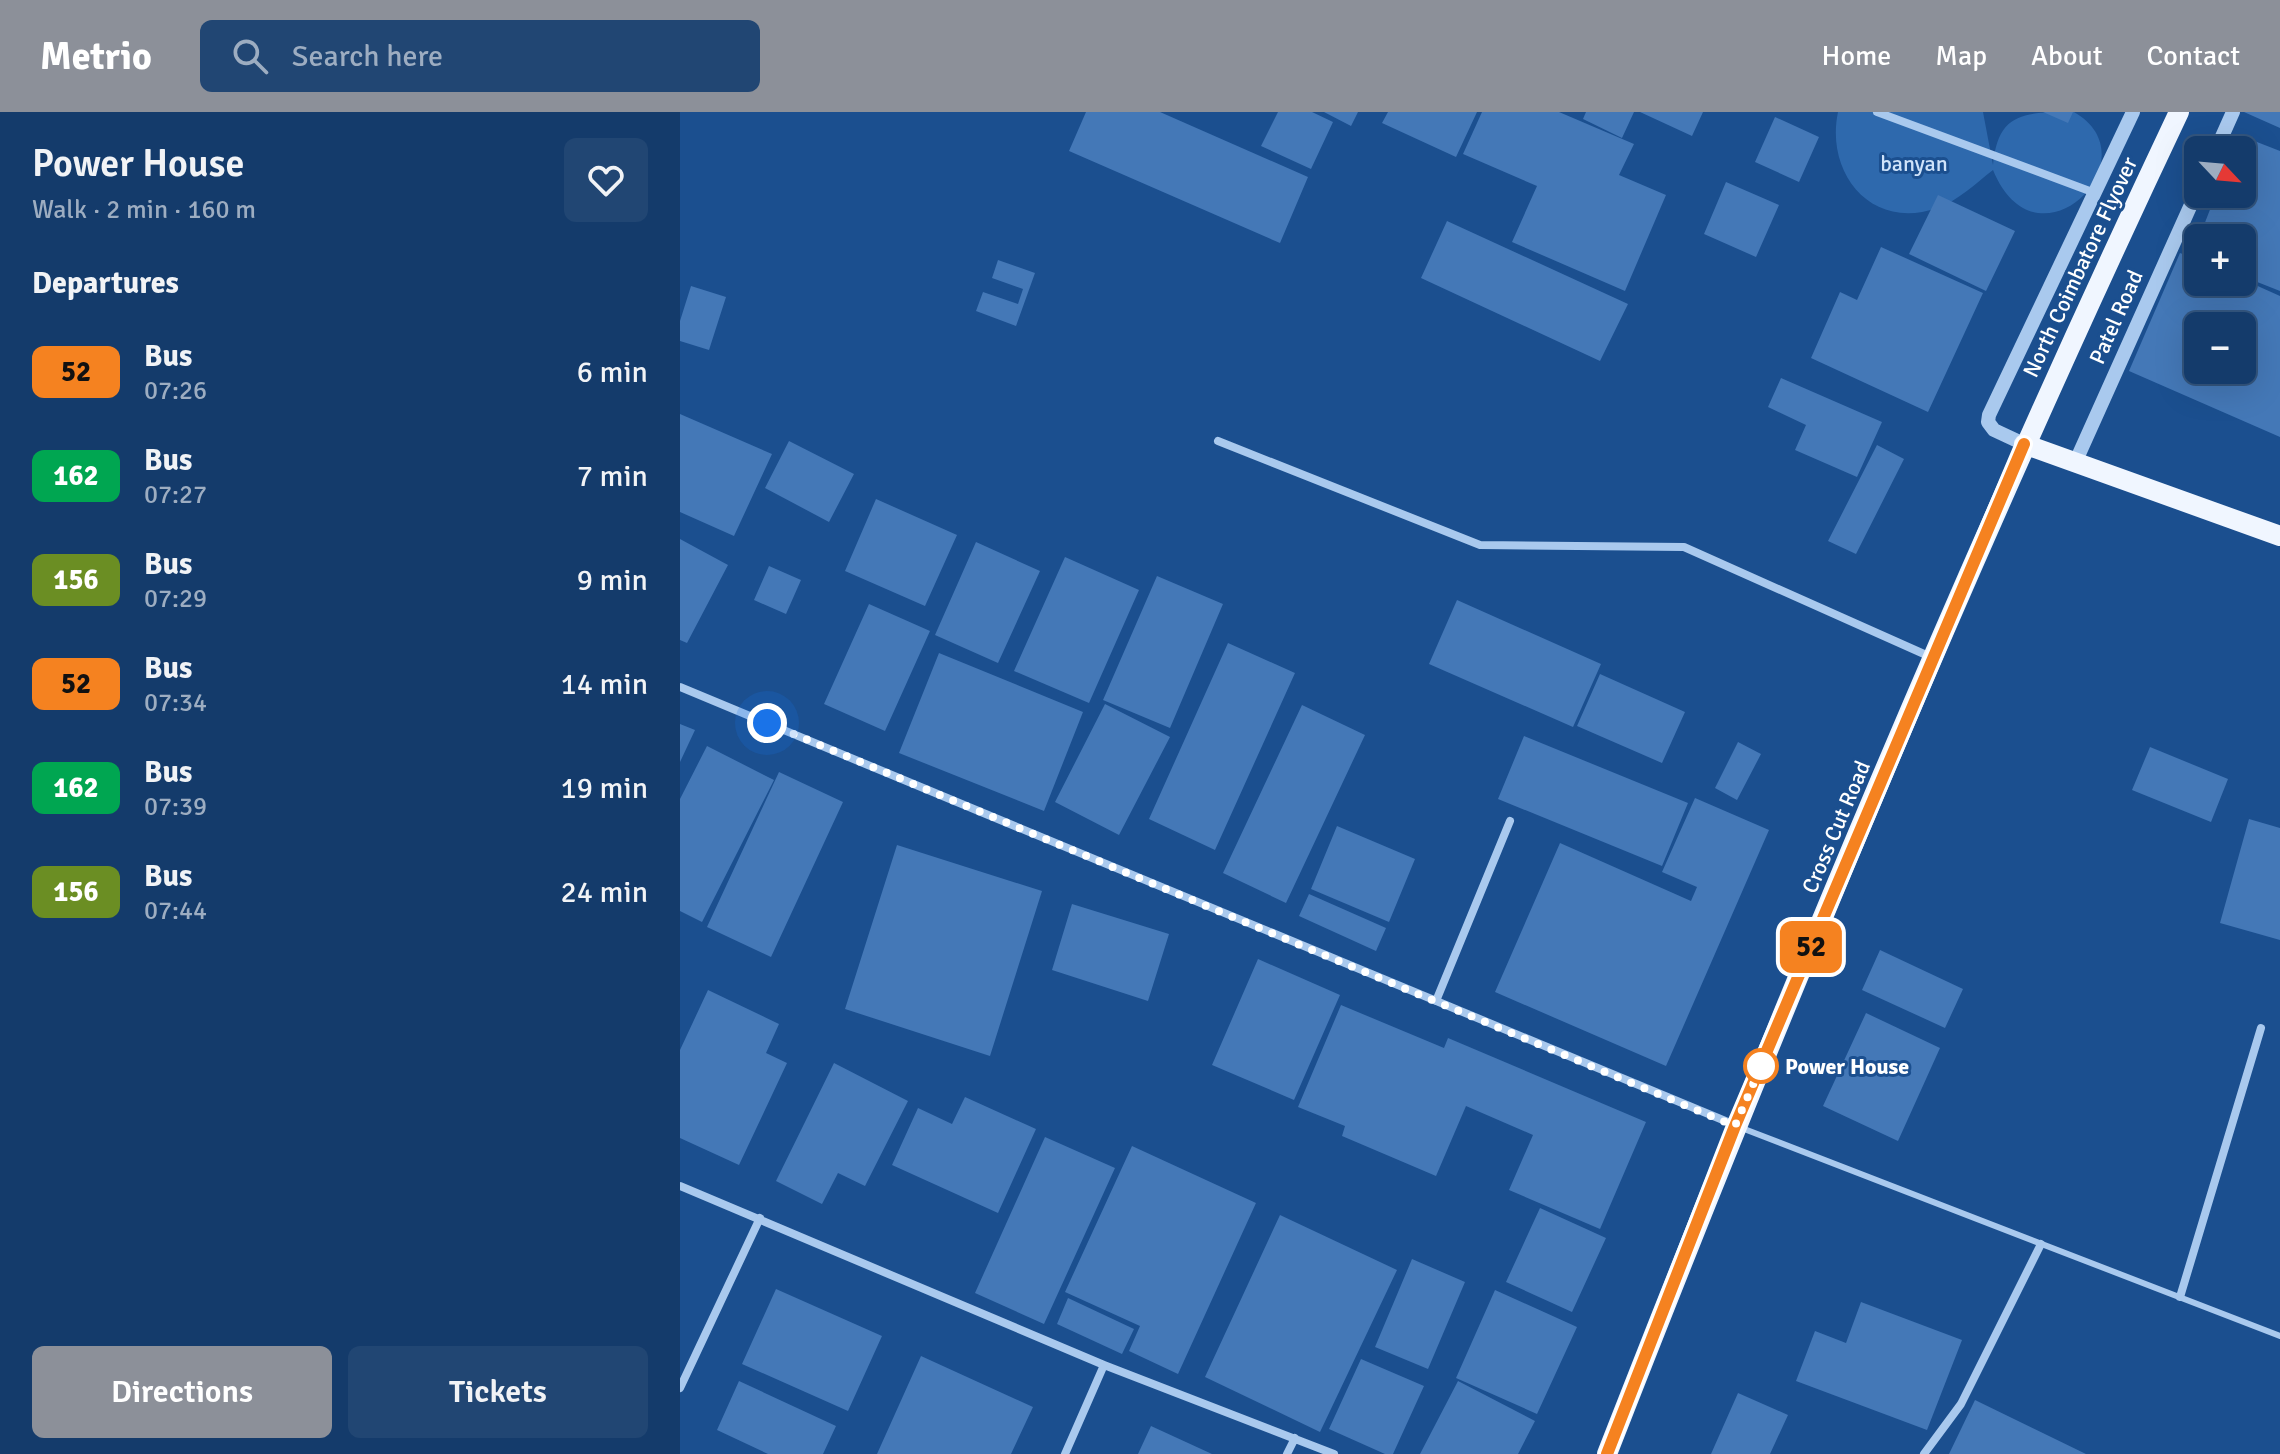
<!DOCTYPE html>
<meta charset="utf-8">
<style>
body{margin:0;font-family:Signika,sans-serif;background:#214673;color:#f1f3f6;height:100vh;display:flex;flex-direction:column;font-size:30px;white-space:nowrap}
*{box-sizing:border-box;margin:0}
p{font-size:26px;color:#9dadc1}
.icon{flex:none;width:44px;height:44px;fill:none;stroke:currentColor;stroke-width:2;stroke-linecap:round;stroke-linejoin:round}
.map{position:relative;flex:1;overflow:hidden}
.sheet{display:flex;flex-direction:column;background:#143b6b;width:680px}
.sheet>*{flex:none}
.badge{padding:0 16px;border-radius:12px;font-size:28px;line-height:52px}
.needle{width:52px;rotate:116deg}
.fabs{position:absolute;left:1504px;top:24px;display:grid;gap:16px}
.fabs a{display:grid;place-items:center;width:72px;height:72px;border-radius:12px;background:#143b6b;box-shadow:0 8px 32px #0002,0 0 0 2px #33557e;font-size:40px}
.you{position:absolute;width:40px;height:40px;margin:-20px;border:6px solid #fff;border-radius:50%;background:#1a73e8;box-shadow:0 0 0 12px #1a73e833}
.map>.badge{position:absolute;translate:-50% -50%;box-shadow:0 0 0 4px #fff}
h2{padding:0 32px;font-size:30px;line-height:72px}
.round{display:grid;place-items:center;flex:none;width:84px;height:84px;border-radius:12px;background:#214673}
.headline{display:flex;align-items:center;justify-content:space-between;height:136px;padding:0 32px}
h1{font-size:38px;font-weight:600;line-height:60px}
.cta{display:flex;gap:16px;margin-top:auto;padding:16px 32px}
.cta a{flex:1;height:92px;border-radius:12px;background:#8c9099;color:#fff;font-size:32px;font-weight:600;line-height:92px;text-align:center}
.cta a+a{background:#214673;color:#f1f3f6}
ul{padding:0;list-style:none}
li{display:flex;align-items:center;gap:24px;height:104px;padding:0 32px}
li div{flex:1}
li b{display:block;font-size:30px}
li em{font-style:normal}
li .badge{min-width:88px;font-weight:700;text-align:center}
header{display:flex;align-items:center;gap:48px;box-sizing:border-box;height:112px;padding:0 40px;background:#8c9099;color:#fff}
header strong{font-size:38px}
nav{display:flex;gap:44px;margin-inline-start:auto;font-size:28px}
.search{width:560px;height:72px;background:#214673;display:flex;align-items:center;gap:20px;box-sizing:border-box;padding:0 28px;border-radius:12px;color:#9dadc1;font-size:30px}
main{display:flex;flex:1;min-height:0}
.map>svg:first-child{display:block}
.green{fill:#2e69ad}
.building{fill:#4478b7;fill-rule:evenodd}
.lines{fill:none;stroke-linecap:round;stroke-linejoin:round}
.service{stroke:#a9c9ee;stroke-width:6}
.minor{stroke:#a9c9ee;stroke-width:8}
.tertiary{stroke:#a9c9ee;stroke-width:14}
.primary{stroke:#f0f6ff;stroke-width:20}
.line-casing{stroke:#fff;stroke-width:18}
.line{stroke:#f58220;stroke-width:12}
.walk{stroke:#fff;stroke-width:8;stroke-dasharray:0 14.4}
.stop-dot{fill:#fff;stroke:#f58220;stroke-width:4}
.labels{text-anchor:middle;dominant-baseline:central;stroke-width:6;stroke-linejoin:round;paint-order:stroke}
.park-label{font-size:22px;fill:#cfe3fa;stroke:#1b4f8f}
.street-label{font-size:22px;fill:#fff;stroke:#1b4f8f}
.stop-label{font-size:22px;font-weight:bold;fill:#fff;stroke:#1b4f8f;text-anchor:start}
</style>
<header>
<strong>Metrio</strong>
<div class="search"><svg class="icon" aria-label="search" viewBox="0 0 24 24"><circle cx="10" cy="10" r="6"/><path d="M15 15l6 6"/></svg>Search here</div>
<nav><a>Home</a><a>Map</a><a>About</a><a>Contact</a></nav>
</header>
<main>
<section class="sheet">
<div class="headline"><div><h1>Power House</h1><p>Walk · 2 min · 160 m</p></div><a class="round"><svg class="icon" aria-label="heart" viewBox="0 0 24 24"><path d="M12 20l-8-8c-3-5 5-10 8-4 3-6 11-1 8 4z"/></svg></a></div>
<h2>Departures</h2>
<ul>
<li><span class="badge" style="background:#f58220;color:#111">52</span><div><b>Bus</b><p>07:26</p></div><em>6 min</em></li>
<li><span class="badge" style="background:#00a651;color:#fff">162</span><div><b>Bus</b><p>07:27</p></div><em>7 min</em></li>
<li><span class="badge" style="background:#6b8e23;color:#fff">156</span><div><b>Bus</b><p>07:29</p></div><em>9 min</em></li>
<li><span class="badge" style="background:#f58220;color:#111">52</span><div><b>Bus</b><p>07:34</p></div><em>14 min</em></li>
<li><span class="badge" style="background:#00a651;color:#fff">162</span><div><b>Bus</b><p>07:39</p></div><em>19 min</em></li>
<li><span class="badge" style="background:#6b8e23;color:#fff">156</span><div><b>Bus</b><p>07:44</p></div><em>24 min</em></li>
</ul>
<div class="cta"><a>Directions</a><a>Tickets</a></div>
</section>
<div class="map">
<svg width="1600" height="1342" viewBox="0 0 1600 1342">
<rect width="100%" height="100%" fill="#1b4f8f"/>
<path class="green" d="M1158 0H1303L1313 53C1318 0 1344 0 1394 0 1475 46 1357 165 1313 58 1296 71 1278 89 1257 96 1192 119 1145 62 1158 0Z"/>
<path class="building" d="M406 0H480L628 65 600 131 389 39Z
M598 0H632L653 10 631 57 581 34Z
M644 0H678L671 14Z
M708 0H797L776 45 702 11Z
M802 0H879L954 32 939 63 986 83 945 179 832 130 857 74 783 42Z
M906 0H954L942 26 903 7Z
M960 0H1023L1012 24Z
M1363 0H1393L1388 11Z
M1564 0H1600V16Z
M1095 5 1139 25 1119 70 1075 50Z
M1559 23 1600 39V179L1562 164V126H1519L1536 82H1562V38H1553Z
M1046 70 1099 93 1076 145 1024 122Z
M1258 83 1335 119 1306 179 1229 142Z
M767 109 948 192 920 249 741 166Z
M1201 135 1303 181 1248 300 1131 246 1160 180 1177 188Z
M1500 141 1518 148V170L1562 167 1600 184V325L1449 259ZM1518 214H1562V258H1518Z
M318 148 355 161 336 214 296 199 303 180 338 192 343 177 312 166Z
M11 174 46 185 29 238 0 229V209Z
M1101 266 1202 310 1177 365 1115 338 1126 313 1088 295Z
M0 302 92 342 54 424 0 400Z
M109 329 174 362 149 410 85 376Z
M1197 333 1224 347 1176 442 1148 429Z
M196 387 277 423 245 494 165 459Z
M0 427 48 453 7 531 0 528Z
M296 430 360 459 318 551 255 523Z
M385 445 459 478 409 591 334 559Z
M89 454 121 468 106 502 74 488Z
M477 464 543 492 490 616 423 588Z
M777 488 921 552 893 615 749 552Z
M189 492 250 519 205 619 144 592Z
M548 531 615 561 535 738 469 707Z
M259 541 403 600 364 699 219 641Z
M920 562 1005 600 982 651 897 614Z
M425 592 490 625 439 723 375 690Z
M622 593 685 623 606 791 543 761Z
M0 612 15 618 0 650Z
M844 624 1008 691 982 754 818 687Z
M1058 630 1081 642 1057 688 1035 676Z
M27 634 94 668 22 810 0 799V687Z
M1470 635 1548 667 1531 710 1452 678Z
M99 660 163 690 91 845 27 815Z
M1015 686 1089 718 986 954 815 880 880 731 1011 789 1017 775 982 760Z
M1569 707 1600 716V828L1540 811Z
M657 714 735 747 709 810 631 777Z
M217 733 362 779 310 944 165 897Z
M629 782 706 816 696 839 619 804Z
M392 792 489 822 468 889 372 858Z
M1200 838 1283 877 1265 916 1182 878Z
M578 847 660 883 614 988 532 953Z
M28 878 99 912 86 941 107 951 59 1053 0 1026V938Z
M661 893 764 936 768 926 966 1010 920 1117 829 1078 853 1023 786 994 756 1064 662 1024 665 1014 618 995Z
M1186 901 1260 936 1218 1029 1143 994Z
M154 951 228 989 185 1074 158 1061 142 1092 96 1069Z
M285 985 356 1017 318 1101 212 1053 238 996 272 1012Z
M365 1025 435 1056 364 1212 295 1181Z
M452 1034 576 1091 498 1262 449 1239 460 1214 385 1180Z
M860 1096 926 1126 892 1200 826 1170Z
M600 1103 717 1158 640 1320 525 1265Z
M732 1147 785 1170 748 1257 695 1235Z
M96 1177 202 1224 168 1299 62 1252Z
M815 1178 897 1215 857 1302 776 1266Z
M388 1186 454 1217 442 1242 377 1212Z
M1181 1190 1282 1228 1247 1318 1116 1269 1135 1219 1166 1231Z
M241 1244 353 1295 331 1342H197Z
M681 1247 744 1274 713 1342H705L649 1317Z
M59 1269 156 1314 143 1342H88L37 1318Z
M778 1269 855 1309 838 1342H740Z
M1058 1281 1108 1303 1090 1342H1031Z
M1295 1288 1406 1342H1269Z
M471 1314 532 1342H458Z"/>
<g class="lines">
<path class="service" d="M1059 1015 1600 1224"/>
<path class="minor" d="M1197 0 1415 81
M538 329 800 433 1004 435 1253 546
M0 575 1055 1013
M756 889 830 709
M0 1074 424 1253 654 1342
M1500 1185 1581 916
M0 1276 80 1106
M385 1342 424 1253
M607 1342 615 1326
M1244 1342 1281 1292 1361 1132"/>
<path class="tertiary" d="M1536 38 1553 0
M1344 332 1314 318 1308 310 1309 303 1453 0
M1395 351 1518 77"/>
<path class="primary" d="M1344 332 1600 424
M927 1342C1104 889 1291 439 1499 0"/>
</g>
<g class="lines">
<g class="line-casing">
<path id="line" d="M927 1342 1055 1014 1344 332"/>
</g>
<use href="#line" class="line"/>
<path class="walk" d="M87 611 1055 1014 1081 954"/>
</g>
<circle class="stop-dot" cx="1081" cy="954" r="16"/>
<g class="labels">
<g class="park-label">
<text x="1234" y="51">banyan</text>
</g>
<g class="street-label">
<text transform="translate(1400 155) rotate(-65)">North Coimbatore Flyover</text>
<text transform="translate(1436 205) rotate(-66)">Patel Road</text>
<text transform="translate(1156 715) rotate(-67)">Cross Cut Road</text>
</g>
<g class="stop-label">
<text x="1105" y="954">Power House</text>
</g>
</g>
</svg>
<div class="fabs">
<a><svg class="needle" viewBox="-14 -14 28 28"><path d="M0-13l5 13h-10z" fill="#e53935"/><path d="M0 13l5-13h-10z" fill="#9dadc1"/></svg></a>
<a>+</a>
<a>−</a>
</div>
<div class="you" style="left:87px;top:611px"></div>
<b class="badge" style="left:1131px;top:835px;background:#f58220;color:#111">52</b>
</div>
</main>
